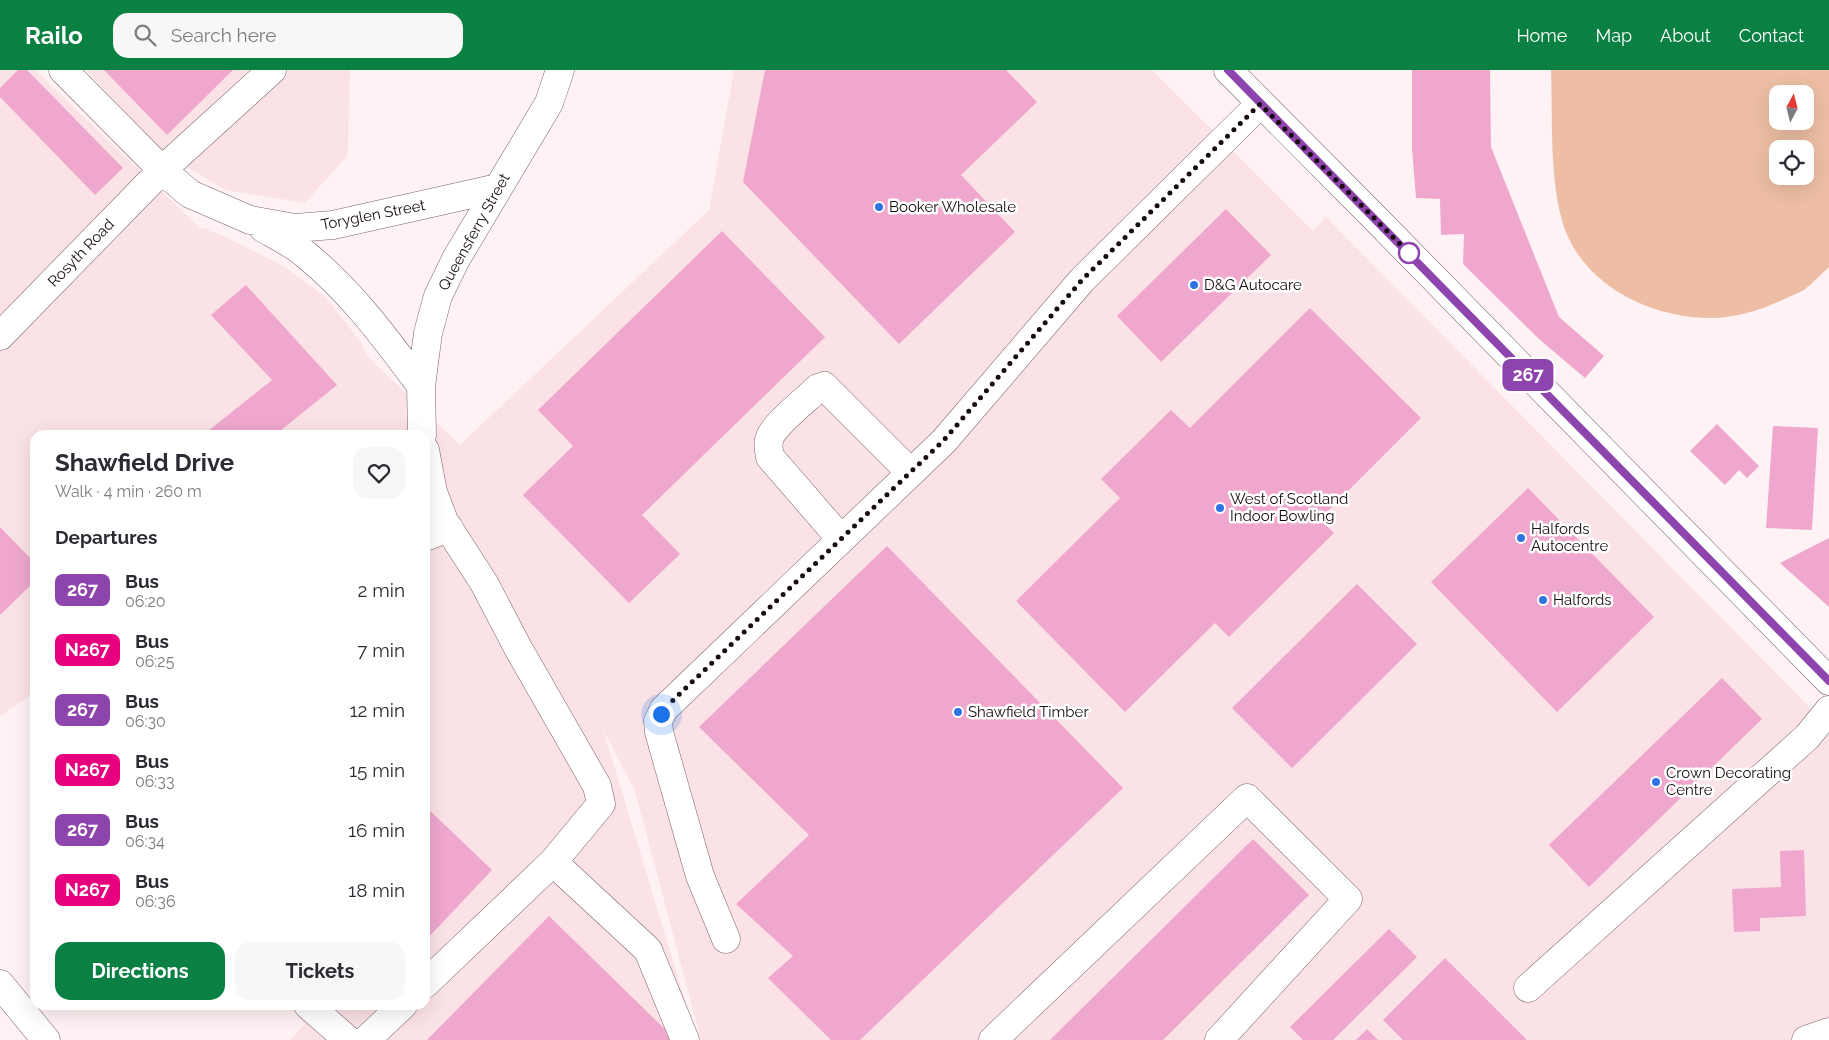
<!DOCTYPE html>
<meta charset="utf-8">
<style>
body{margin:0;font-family:Raleway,sans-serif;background:#f7f7f7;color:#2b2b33;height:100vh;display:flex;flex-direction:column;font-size:19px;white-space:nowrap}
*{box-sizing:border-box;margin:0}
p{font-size:16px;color:#7c7c81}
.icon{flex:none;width:28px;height:28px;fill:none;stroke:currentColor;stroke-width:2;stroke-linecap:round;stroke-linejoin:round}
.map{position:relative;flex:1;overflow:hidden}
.side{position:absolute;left:30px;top:360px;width:400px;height:580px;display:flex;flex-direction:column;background:#fff;border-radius:15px;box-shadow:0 5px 20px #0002}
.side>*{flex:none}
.badge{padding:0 10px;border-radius:8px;font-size:18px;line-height:32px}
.needle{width:32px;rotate:7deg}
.buttons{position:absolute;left:1769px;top:15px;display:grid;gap:10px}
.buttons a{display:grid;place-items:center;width:45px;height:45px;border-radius:10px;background:#fff;box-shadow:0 5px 20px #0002;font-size:25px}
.you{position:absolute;width:25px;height:25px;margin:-12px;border:4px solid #fff;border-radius:50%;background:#1a73e8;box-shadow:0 0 0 8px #1a73e833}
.map>.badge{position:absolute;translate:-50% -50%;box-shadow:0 0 0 2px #fff}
h2{padding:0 25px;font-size:19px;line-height:45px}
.round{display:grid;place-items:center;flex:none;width:52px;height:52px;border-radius:15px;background:#f7f7f7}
.head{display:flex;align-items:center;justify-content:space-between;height:85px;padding:0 25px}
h1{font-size:24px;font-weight:700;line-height:38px}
.primary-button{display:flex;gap:10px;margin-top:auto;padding:10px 25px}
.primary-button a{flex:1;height:58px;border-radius:15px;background:#0b8043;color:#fff;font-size:20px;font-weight:700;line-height:58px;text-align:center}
.primary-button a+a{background:#f7f7f7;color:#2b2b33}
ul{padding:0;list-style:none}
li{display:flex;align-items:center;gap:15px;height:60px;padding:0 25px}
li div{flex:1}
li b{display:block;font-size:19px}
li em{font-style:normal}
li .badge{min-width:55px;font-weight:700;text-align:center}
header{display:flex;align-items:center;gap:30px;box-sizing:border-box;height:70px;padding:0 25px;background:#0b8043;color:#fff}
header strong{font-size:24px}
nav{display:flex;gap:28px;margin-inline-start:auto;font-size:18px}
.search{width:350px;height:45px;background:#f7f7f7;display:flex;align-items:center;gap:12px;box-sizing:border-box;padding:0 18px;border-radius:15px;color:#7c7c81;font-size:19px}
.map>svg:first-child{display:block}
.built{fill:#fbe2e6}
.green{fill:#edbea4;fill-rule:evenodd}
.building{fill:#efa7ce}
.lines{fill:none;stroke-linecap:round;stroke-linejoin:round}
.minor-casing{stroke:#7d6266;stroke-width:29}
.major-casing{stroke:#7d6266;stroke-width:29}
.minor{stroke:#fff;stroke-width:28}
.major{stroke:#fff;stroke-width:28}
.line-casing{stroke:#fff;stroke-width:11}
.line{stroke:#8e44ad;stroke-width:8}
.walk{stroke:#170c0e;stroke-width:5;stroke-dasharray:0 9}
.poi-dot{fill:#2e75e2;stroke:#fff;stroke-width:2}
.stop-dot{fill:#fff;stroke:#8e44ad;stroke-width:2.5}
.labels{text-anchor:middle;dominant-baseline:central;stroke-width:5;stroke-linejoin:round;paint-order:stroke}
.poi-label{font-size:15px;fill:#170c0e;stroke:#fff;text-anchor:start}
.street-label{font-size:15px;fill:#170c0e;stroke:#fff}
</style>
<header>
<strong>Railo</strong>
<div class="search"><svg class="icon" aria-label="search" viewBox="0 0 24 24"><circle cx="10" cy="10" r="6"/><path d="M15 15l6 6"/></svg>Search here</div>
<nav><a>Home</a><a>Map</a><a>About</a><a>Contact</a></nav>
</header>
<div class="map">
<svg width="1829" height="970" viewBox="0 0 1829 970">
<rect width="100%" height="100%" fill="#fff2f4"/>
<path class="built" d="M0 0H35L201 159 207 158 209 161 217 163 283 196 315 219 328 230 339 244 360 271 366 285 460 375 709 140 734 0H1152L1313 161 1326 147 1829 657V970H701L635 721 603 659 697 970H290L305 954 289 935H425V365H35V622L0 646Z
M86 0H350L348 85 305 133 226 120 163 83Z"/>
<path class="green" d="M1551 0H1829V197C1821 204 1813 213 1804 220 1797 224 1788 227 1780 231 1758 241 1734 248 1711 248 1654 248 1594 220 1569 169 1548 124 1553 50 1551 0ZM1778 24H1805V51H1778ZM1778 79H1805V106H1778Z"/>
<path class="building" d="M18 0H27L123 98 95 125 0 27V18Z
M104 0H233L167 65Z
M765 0H1006L1037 32 961 105 1015 162 899 274 743 112Z
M1412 0H1490L1491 77 1559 247 1604 286 1585 308 1539 269 1463 194 1464 164 1441 165 1440 129 1416 128 1412 78Z
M1226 139 1271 185 1161 292 1117 246Z
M722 161 825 267 642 445 680 484 629 533 523 425 573 376 538 340Z
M246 215 337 315 275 365H203L272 310 211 245Z
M1310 238 1421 348 1320 449 1334 463 1229 567 1215 553 1125 642 1016 531 1120 428 1101 409 1171 340 1190 358Z
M1717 354 1759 396 1747 408 1739 400 1725 415 1690 381Z
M1773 356 1818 358 1812 460 1766 458Z
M1528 418 1654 547 1557 642 1431 512Z
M0 457 35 493V511L0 545Z
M1829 468V537L1780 493Z
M887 476 1123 718 860 970H831L768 908 793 886 736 834 809 765 699 657Z
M1357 514 1417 574 1292 698 1232 638Z
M1722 608 1762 649 1589 817 1549 775Z
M425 736 492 800 425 871Z
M1253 769 1309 825 1163 970H1050Z
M1804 780 1806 846 1760 848V861L1734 862 1732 819 1781 817 1780 781Z
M549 846 676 970H427Z
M1389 859 1417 887 1333 970H1303L1290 957Z
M1445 888 1527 970H1403L1383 950Z
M351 935H364L358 941Z
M1367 959 1378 970H1356Z"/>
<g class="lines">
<g class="minor-casing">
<path id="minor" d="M63 0 162 100 190 124 250 150 295 158 333 155 498 118
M263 158C277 166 293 174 305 184 351 221 386 269 421 316
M0 266 162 100 272 0
M422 365 421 316 428 263 438 226 456 189 549 33 560 0
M425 380 433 422 444 451 484 513 518 578 597 716 601 734 553 792
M425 467 449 458
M841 469 770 387C769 380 767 374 770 367 775 354 807 329 818 318L824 316 910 402
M726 869 700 806 659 662 658 651 664 639 944 371 1082 210 1260 34
M0 914 46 970
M425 914 553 792 648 880 685 970
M1528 918 1807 667 1829 640
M308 935 348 970
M366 970 403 935
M993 970 1247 728 1348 829 1219 970
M1806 970 1829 962"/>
</g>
<g class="major-casing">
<path id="major" d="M1228 0 1373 146 1829 611"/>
</g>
<use href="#minor" class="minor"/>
<use href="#major" class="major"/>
</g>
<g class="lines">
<g class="line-casing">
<path id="line" d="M1228 0 1829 611"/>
</g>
<use href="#line" class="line"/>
<path class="walk" d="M661 644 664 639 944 370 1082 210 1260 34 1414 188 1409 183"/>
</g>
<g class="poi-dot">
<circle cx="879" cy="137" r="5"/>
<circle cx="1194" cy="215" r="5"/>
<circle cx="1220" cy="438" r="5"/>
<circle cx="1521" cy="468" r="5"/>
<circle cx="1543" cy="530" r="5"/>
<circle cx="958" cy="642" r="5"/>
<circle cx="1656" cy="712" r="5"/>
</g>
<circle class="stop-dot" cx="1409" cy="183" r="10"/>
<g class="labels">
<g class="poi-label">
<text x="889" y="137">Booker Wholesale</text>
<text x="1204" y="215">D&amp;G Autocare</text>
<text x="1230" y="429">West of Scotland<tspan x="1230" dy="17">Indoor Bowling</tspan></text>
<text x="1531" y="459">Halfords<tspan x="1531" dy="17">Autocentre</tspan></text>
<text x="1553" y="530">Halfords</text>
<text x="968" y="642">Shawfield Timber</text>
<text x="1666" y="703">Crown Decorating<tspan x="1666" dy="17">Centre</tspan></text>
</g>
<g class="street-label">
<text transform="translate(373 145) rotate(-11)">Toryglen Street</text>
<text transform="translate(474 162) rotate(-61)">Queensferry Street</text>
<text transform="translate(81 183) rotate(-46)">Rosyth Road</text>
</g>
</g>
</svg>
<div class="buttons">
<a><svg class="needle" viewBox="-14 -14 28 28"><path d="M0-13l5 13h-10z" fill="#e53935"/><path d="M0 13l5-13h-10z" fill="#7c7c81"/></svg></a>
<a><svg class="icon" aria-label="locate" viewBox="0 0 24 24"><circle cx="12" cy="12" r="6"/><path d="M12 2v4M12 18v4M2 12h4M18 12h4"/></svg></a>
</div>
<div class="you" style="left:661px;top:644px"></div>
<b class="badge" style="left:1528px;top:305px;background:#8e44ad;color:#fff">267</b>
<section class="side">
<div class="head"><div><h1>Shawfield Drive</h1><p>Walk · 4 min · 260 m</p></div><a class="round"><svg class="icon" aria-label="heart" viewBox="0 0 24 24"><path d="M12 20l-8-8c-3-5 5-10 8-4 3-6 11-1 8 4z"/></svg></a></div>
<h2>Departures</h2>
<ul>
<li><span class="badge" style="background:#8e44ad;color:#fff">267</span><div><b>Bus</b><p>06:20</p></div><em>2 min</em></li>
<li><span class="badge" style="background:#e6007e;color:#fff">N267</span><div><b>Bus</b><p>06:25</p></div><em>7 min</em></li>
<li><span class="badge" style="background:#8e44ad;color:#fff">267</span><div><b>Bus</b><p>06:30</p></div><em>12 min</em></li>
<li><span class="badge" style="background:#e6007e;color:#fff">N267</span><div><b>Bus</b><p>06:33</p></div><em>15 min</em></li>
<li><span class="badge" style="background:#8e44ad;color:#fff">267</span><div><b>Bus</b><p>06:34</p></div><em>16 min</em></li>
<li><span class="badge" style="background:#e6007e;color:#fff">N267</span><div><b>Bus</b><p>06:36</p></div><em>18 min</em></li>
</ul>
<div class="primary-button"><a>Directions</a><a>Tickets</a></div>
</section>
</div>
